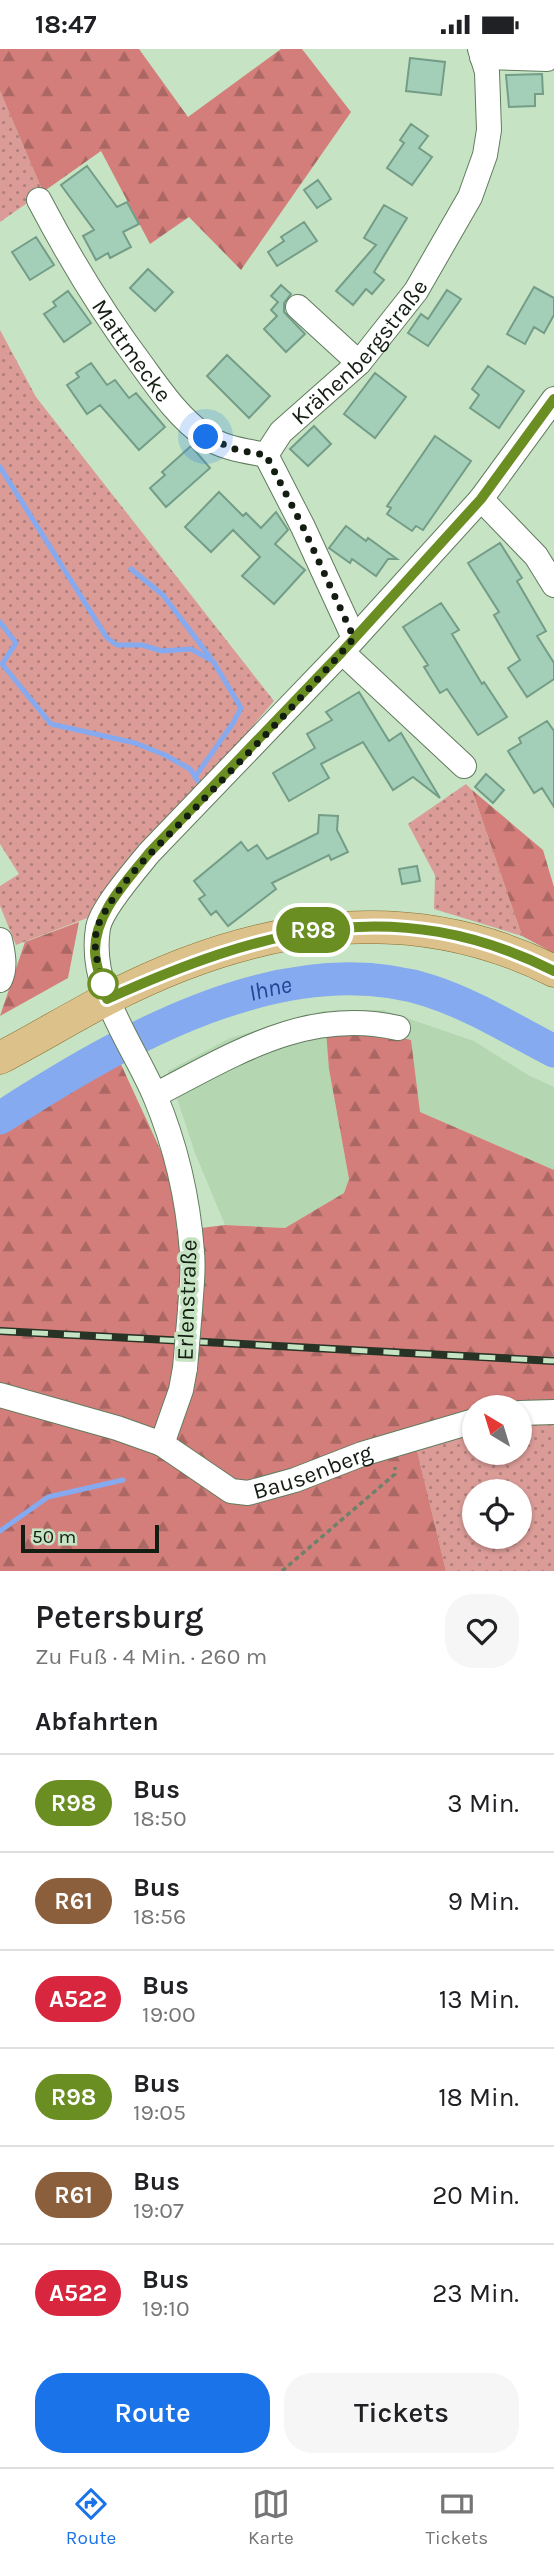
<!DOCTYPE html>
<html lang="de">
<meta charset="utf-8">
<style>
body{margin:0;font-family:Karla,sans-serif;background:#f6f6f6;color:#202124;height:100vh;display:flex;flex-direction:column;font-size:26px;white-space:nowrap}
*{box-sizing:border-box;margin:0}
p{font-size:23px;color:#757577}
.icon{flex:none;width:38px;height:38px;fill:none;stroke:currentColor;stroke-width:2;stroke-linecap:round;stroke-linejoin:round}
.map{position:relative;height:1522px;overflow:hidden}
.panel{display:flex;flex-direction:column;background:#fff;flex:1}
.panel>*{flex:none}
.badge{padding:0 14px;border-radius:23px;font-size:24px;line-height:46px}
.needle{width:46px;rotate:322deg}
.buttons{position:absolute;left:462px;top:1346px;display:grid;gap:14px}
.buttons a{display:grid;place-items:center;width:70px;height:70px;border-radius:50%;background:#fff;box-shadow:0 2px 5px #0004;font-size:35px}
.scale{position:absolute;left:21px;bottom:18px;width:138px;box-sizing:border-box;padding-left:7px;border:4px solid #131d12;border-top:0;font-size:19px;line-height:24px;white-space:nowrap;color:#131d12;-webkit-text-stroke:5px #c6e4c3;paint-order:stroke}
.you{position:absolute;width:35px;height:35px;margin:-18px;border:5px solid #fff;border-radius:50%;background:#1a73e8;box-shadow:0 0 0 10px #1a73e833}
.map>.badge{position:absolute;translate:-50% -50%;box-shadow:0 0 0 4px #fff}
h2{padding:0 35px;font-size:26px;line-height:63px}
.round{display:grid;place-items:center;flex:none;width:74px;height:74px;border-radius:28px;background:#f6f6f6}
.summary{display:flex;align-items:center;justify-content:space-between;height:119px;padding:0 35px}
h1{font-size:33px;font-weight:600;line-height:52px}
.cta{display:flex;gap:14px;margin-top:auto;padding:14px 35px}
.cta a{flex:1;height:80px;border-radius:28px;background:#1a73e8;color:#fff;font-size:28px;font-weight:600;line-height:80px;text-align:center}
.cta a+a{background:#f6f6f6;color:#202124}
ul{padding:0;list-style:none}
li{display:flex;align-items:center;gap:21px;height:98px;padding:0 35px;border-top:2px solid #e0e0e0}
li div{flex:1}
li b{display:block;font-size:26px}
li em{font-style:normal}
li .badge{min-width:77px;font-weight:700;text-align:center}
.status{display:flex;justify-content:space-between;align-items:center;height:49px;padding:0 35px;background:#fff;direction:ltr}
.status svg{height:19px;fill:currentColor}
.menu{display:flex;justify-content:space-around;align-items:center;height:98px;border-top:2px solid #e0e0e0;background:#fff;font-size:19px;color:#757577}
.menu a{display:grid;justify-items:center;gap:4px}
.menu .active{color:#1a73e8}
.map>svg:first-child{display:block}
.built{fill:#b4d7b1}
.grass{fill:url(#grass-dots);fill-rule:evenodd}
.forest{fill:url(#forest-firs)}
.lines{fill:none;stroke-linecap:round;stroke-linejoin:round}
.stream{stroke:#85aaef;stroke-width:5}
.river{stroke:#85aaef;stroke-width:33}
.building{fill:#a3ceb8;stroke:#749d88;stroke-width:2}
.minor-casing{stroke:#617b5e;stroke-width:26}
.major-casing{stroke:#876d2e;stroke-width:33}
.path{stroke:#6d816b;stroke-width:3.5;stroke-dasharray:5 3.5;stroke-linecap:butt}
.minor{stroke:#fff;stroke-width:24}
.major{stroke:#dcc18b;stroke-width:32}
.rail-casing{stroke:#273325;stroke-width:8}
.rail{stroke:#c6e4c3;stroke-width:5;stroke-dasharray:16;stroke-linecap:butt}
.minor-bridge-casing{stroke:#617b5e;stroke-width:26;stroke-linecap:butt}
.minor-bridge{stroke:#fff;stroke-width:24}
.line-casing{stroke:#fff;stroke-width:16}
.line{stroke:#6b8e23;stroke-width:10}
.walk{stroke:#131d12;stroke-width:7;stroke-dasharray:0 12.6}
.stop-dot{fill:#fff;stroke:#6b8e23;stroke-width:3.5}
.labels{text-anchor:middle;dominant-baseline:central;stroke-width:7;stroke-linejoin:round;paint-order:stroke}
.street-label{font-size:23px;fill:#131d12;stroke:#c6e4c3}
.water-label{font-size:24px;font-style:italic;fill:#1f4595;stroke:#c6e4c3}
</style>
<div class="status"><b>18:47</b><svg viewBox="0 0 49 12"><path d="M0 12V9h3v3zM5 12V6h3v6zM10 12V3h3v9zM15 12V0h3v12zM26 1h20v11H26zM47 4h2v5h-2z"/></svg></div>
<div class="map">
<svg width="554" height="1522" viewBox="0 0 554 1522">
<defs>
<pattern id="grass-dots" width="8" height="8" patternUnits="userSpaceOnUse" patternTransform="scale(1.75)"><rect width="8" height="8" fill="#db9c98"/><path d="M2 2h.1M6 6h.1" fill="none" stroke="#b07f7b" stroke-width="1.8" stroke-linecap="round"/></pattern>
<pattern id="forest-firs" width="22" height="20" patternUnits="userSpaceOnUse" patternTransform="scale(1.75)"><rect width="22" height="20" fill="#d47e7b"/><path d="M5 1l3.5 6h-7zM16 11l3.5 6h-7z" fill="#ab6763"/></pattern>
</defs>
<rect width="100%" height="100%" fill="#c6e4c3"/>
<path class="built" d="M383 961 474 992 528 1026 554 1038V1121L420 1063 329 1020 349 1130 344 1144 285 1179 225 1176 195 1104 168 1022 230 989 323 962Z"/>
<path class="grass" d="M0 42 43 143 0 173Z
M0 281 36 348 274 652 90 868 16 896 0 857V837L19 825 0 795Z
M466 735 472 741 522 887 434 860 435 826 408 775Z
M520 1374 554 1375V1522H446L417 1401 474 1382V1404H520ZM474 1442H520V1488H474Z"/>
<path class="forest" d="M0 0H139L188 68 281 0H302L351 63 241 221 189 168 150 195 101 102 43 143 0 42Z
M472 741 543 801 554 838V904L522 887Z
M79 873 68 929 0 967 25 893Z
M367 981 411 991 420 1063 554 1121V1375L520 1358H474V1382L417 1401 446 1522H0V1082L119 1011 171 1124 177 1182 225 1176 285 1179 344 1144 349 1130 329 1020 326 982Z"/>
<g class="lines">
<path class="stream" d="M0 418 107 589 117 596H142L162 602 191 600 213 612 241 659 233 674 195 728
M131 520 163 546 210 608
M0 573 16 594 2 615 51 675 135 694 165 706 190 720 198 732
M0 1482 48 1448 123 1431"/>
<path class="river" id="s1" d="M0 1069C118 993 284 895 430 942 473 956 513 981 554 1002"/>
</g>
<path class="building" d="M410 9 445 13 441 46 406 42Z
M542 25 543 45H535V57L509 58 506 26Z
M411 75 428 87 419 99 432 108 412 136 387 119 404 94 400 91Z
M87 117 117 158 127 153 139 175 123 183 131 198 110 209 108 204 96 211 83 187 94 181 61 136Z
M318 131 331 150 317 159 304 141Z
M384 156 407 169 374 223 384 231 372 245 366 240 353 256 336 242 376 196 364 189Z
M304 173 317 192 277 217 268 203 284 192 281 188Z
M36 188 54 216 30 231 12 203Z
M148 220 173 243 155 262 130 239Z
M281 236 291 245 284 254V263L305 285 286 303 264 280 277 267 271 261 278 253 271 247Z
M534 238 554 249V266L544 284 534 278 525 295 507 285Z
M447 241 461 250 428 297 408 284 421 265 428 270Z
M68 242 91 274 64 293 44 265 56 257 53 253Z
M227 306 270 347 249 369 207 327Z
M91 314 107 336 115 331 129 349 136 344 165 378 139 401 100 356 87 365 67 336 79 328 76 324Z
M488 317 524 342 499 379 470 359 479 346 472 340Z
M375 324 406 348 375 389 344 365Z
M314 377 331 395 308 417 290 400Z
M435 387 471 412 423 481 416 477 412 482 387 465 391 459 387 457Z
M191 397 210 419 166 458 150 439 165 426 162 423Z
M219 443 243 467 246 464 261 479 276 463 288 481 275 495 305 521 274 555 242 527 260 508 233 481 211 503 185 478Z
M346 477 366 492 368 489 397 510H388L376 527 352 510 350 514 329 499Z
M500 494 522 529 517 532 546 582 537 587 554 614V630L527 648 508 619 520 611 494 566 499 563 468 514Z
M441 554 459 581 452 585 482 635 484 633 507 668 478 686 447 640 440 644 424 618 428 616 403 578Z
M359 643 389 692 401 684 440 749 413 728 393 741 363 693 321 715 329 729 289 752 273 724 315 699 307 685 332 671 326 663Z
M547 672 554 682V758L542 739 534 744 508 702 521 694 519 689Z
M486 725 504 741 493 754 475 738Z
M319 766 338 767 337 781 348 803 331 811 329 806 272 834 276 840 228 877 216 862 211 866 199 850 205 846 194 832 241 793 248 802 257 796 267 810 318 784Z
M417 817 420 832 402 835 399 820Z"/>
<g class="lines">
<g class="minor-casing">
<g id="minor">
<path d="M482 8 547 10"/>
<path id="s2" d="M39 151C69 208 102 263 141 315 160 341 178 368 205 387 222 399 246 402 266 406"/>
<path d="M298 258 359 314"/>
<path d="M481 450 536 507 554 536"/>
<path id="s3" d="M354 589 303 478 266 406 281 383 359 314 416 242 470 148 485 106 489 81 487 23 480 0"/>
<path d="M342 603 464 717"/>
<path d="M0 891C3 904 6 919 0 931"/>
<path d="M155 1046C233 1006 306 958 398 979"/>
<path d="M190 1261C191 1242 194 1222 192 1203 188 1149 176 1097 155 1047 132 993 88 940 98 879 101 860 136 820 149 804L342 603 481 450 554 350"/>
<path id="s4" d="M0 1346 117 1379 162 1395 231 1442 248 1444 295 1431 362 1405 474 1372"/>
<path d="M520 1364 554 1363"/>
<path d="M162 1395 181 1341 185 1319"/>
</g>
</g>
<g class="major-casing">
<path id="major" d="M0 1009C36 990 71 969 107 950 249 876 405 847 554 922"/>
</g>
<path class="path" d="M282 1522 395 1425V1418"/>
<use href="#minor" class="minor"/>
<use href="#major" class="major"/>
<g class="rail-casing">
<path id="rail" d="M0 1282 554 1312"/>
</g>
<use href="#rail" class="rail"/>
<g class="minor-bridge-casing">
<path id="minor-bridge" d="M185 1319 190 1261"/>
</g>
<use href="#minor-bridge" class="minor-bridge"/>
</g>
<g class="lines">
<g class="line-casing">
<path id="line" d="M554 350 481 450 342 603 149 804C126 833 95 864 95 902 95 917 103 935 107 950 260 881 395 842 554 922"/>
</g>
<use href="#line" class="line"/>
<path class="walk" d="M103 935C98 915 90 892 100 872 123 826 165 791 200 754 252 700 305 646 354 589L303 478 266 406 237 401 206 388"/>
</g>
<circle class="stop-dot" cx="103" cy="935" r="14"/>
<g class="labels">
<g class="street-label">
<text stroke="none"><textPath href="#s3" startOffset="343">Krähenbergstraße</textPath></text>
<text stroke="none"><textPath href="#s2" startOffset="177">Mattmecke</textPath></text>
<text transform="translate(187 1251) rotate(-88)">Erlenstraße</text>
<text stroke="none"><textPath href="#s4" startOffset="338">Bausenberg</textPath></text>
</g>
<g class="water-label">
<text stroke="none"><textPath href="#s1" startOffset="301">Ihne</textPath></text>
</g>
</g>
</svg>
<div class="buttons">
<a><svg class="needle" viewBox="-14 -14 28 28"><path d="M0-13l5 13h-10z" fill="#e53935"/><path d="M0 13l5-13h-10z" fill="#757577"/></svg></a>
<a><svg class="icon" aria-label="locate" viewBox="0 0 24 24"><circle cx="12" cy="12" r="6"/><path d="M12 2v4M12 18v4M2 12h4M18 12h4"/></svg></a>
</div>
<div class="scale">50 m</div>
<div class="you" style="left:206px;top:388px"></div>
<b class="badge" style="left:313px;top:881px;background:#6b8e23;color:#fff">R98</b>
</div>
<section class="panel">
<div class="summary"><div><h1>Petersburg</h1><p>Zu Fuß · 4 Min. · 260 m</p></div><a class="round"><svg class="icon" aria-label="heart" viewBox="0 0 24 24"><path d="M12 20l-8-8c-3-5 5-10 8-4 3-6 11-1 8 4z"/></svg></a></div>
<h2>Abfahrten</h2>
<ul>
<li><span class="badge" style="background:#6b8e23;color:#fff">R98</span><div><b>Bus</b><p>18:50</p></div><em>3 Min.</em></li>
<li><span class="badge" style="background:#8b5e3c;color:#fff">R61</span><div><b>Bus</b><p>18:56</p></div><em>9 Min.</em></li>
<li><span class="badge" style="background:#d7263d;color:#fff">A522</span><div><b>Bus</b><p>19:00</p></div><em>13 Min.</em></li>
<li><span class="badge" style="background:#6b8e23;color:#fff">R98</span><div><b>Bus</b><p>19:05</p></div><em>18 Min.</em></li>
<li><span class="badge" style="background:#8b5e3c;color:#fff">R61</span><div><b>Bus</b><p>19:07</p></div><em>20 Min.</em></li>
<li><span class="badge" style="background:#d7263d;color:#fff">A522</span><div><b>Bus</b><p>19:10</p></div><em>23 Min.</em></li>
</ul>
<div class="cta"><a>Route</a><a>Tickets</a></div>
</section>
<nav class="menu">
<a class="active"><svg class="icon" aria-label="directions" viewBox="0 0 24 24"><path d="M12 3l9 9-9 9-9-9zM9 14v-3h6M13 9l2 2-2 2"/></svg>Route</a>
<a><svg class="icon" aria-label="map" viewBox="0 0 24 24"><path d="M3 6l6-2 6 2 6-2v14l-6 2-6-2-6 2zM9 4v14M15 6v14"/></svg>Karte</a>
<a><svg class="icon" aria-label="tickets" viewBox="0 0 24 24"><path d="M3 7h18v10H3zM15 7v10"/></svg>Tickets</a>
</nav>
